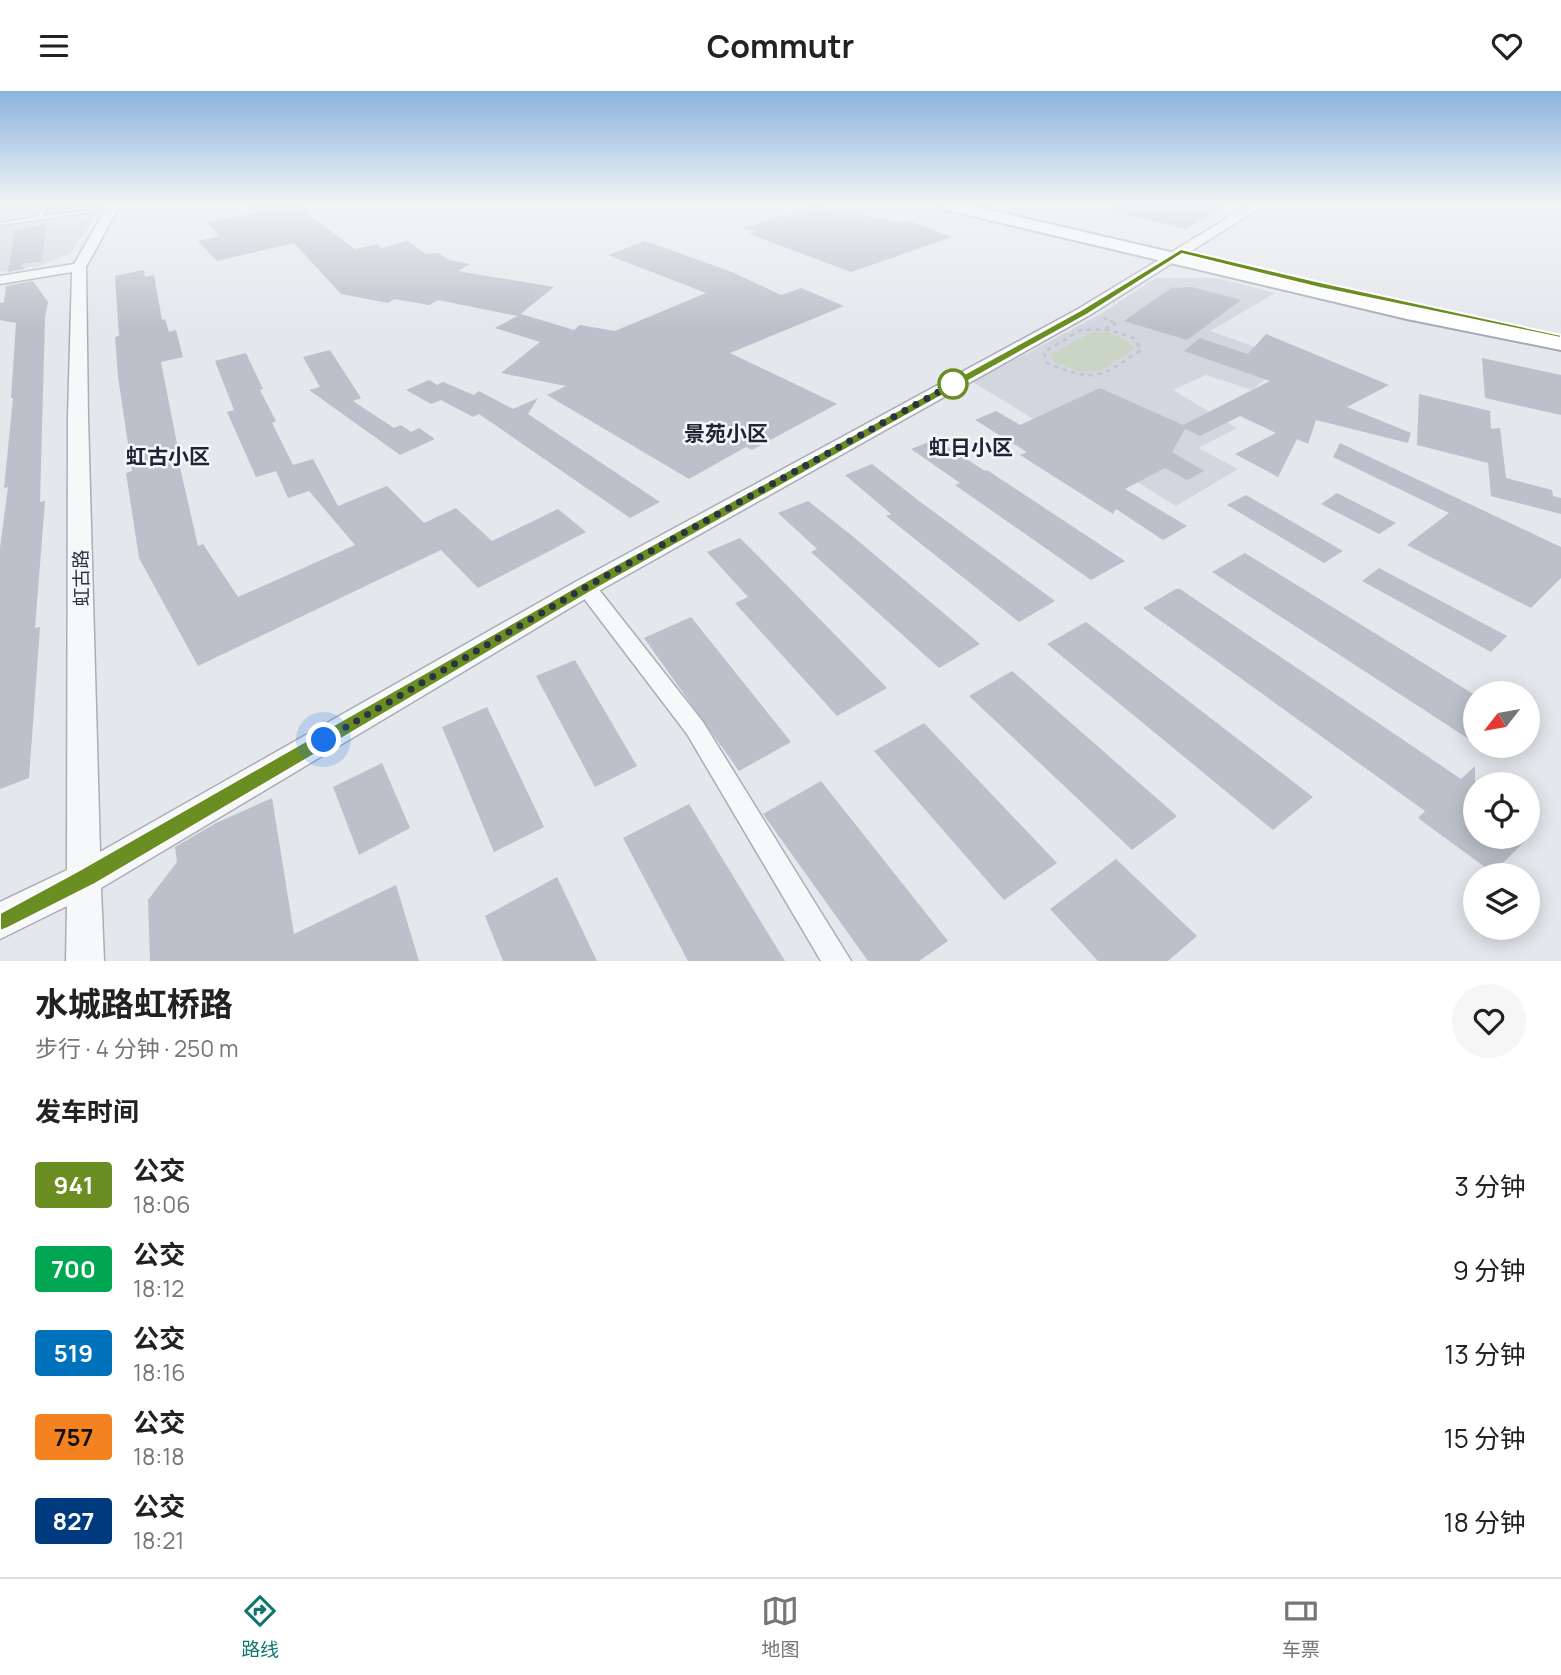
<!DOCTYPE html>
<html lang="zh">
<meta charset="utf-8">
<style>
body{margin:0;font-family:Manrope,"Noto Sans SC",sans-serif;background:#f6f6f6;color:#222;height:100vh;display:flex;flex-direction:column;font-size:26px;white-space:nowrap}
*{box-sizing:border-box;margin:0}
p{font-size:23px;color:#767676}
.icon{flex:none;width:38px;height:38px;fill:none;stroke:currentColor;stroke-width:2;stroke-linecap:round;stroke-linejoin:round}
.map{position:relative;height:870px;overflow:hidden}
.panel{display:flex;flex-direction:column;background:#fff;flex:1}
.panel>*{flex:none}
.badge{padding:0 14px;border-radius:5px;font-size:24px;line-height:46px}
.needle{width:46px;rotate:239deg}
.controls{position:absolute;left:1463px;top:590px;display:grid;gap:14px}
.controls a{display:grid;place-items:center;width:77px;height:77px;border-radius:50%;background:#fff;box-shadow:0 4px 18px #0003;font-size:35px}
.you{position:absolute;width:35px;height:35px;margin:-18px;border:5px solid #fff;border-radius:50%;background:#1a73e8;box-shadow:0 0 0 10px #1a73e833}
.map>.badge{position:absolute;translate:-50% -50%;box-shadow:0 0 0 4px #fff}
h2{padding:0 35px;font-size:26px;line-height:63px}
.round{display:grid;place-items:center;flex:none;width:74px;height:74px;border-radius:37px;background:#f6f6f6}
.headline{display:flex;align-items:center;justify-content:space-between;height:119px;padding:0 35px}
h1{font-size:33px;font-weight:700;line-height:52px}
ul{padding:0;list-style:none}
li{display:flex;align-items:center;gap:21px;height:84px;padding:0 35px}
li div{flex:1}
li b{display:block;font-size:26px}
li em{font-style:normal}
li .badge{min-width:77px;font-weight:700;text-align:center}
header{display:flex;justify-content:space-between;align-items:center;height:91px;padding:0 35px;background:#fff;font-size:32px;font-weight:700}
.tabs{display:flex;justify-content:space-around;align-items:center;height:98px;border-top:2px solid #e0e0e0;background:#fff;font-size:19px;color:#767676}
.tabs a{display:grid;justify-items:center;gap:4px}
.tabs .current{color:#0f766e}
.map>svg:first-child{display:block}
.built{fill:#d2d6de}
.green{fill:#c9d6c5}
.building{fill:#bbc0ca}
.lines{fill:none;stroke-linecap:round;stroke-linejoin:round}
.service-casing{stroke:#a9aeb7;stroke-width:3}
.minor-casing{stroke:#a9aeb7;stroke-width:3}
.tertiary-casing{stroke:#a9aeb7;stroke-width:3}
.primary-casing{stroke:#a3abb8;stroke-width:4}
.path-far1{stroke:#c2c5cb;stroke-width:2;stroke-dasharray:3.5 3.5;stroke-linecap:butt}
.path{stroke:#c2c5cb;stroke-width:2.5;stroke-dasharray:4.5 4.5;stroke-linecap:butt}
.service{fill:#f7f8fa;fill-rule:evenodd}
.minor{fill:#f7f8fa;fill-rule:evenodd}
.tertiary{fill:#f7f8fa;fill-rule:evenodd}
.primary{fill:#fff;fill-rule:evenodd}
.line{fill:#6b8e23;stroke:#fff;stroke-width:2}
.walk{stroke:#2b3445;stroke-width:7;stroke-dasharray:0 12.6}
.stop-dot{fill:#fff;stroke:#6b8e23;stroke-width:3.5}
.labels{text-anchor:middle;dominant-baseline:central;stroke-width:5;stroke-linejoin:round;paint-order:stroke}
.street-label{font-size:19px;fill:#2b3445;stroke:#f4f6f9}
.neighbourhood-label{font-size:21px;font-weight:bold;fill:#1d2536;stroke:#f4f6f9}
</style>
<header><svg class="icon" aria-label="menu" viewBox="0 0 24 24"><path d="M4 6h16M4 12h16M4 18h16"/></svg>Commutr<svg class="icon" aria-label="heart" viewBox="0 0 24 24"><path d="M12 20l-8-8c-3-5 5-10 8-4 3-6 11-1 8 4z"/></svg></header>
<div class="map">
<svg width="1561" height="870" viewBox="0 0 1561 870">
<rect width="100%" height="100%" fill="#e4e7ec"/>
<path class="built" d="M0 114H103L70 163 38 175 0 181Z
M1155 187H1216L1275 202 1210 240 1289 268 1252 299 1206 284 1173 299 1237 337 1198 357 1238 378 1176 415 973 291 1101 223Z"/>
<path class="green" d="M1107 241 1126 249 1135 257C1098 281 1097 289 1054 271L1051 263 1091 242Z"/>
<path class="building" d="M250 114H296L355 158 377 153 381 157 407 150 426 163 438 162 449 169 470 173 458 180 554 196 518 225 438 209 429 214 394 208 388 212 341 203 294 152 217 170 198 150 220 145 206 131 258 121Z
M821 114 837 121 846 118 872 128 881 126 898 132 907 129 952 146 851 181 749 143 755 140 742 137Z
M1114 114H1228L1186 138 1113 121Z
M46 134 42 170 21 173 24 178 8 181 15 139Z
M645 150 732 181 781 204 801 197 844 215 730 262 837 313 752 359 746 356 689 388 547 304 566 295 501 282 540 251 495 237 521 223 574 239 580 234 615 240 706 202 608 164Z
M144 179 145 186 154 184 162 229 165 228 169 241 176 239 183 266 161 271 178 358 176 359 198 455 203 453 238 506 355 454 309 400 288 407 276 380 256 386 227 321 234 319 215 270 246 262 263 298 260 299 276 330 272 332 293 374 313 368 338 415 387 395 424 432 456 417 492 450 558 418 586 441 478 497 441 459 198 575 139 467 126 382 132 380 118 286 115 246 119 245 115 185Z
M33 190 48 211 45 226 40 411 45 410 35 537 40 536 29 687 0 698V457L8 396 4 397 13 307H11L16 232 0 229V212L4 211 6 195Z
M1192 196 1241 209 1187 249 1124 230 1171 197Z
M1266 243 1389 294 1347 316 1411 342 1408 352 1316 329 1308 353 1297 348 1278 386 1235 363 1276 342 1240 325 1200 345 1185 338 1172 361 1204 380 1187 389 1165 377 1125 398 1187 435 1163 449 1116 418 1113 423 1020 364 1027 361 975 329 996 320 1020 334 1100 297 1183 334 1270 290 1184 260 1200 247 1248 263Z
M330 259 361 307 353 310 394 337 401 334 411 341 419 337 435 348 400 364 309 299 320 296 303 266Z
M1482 267 1561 284V324L1485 307Z
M429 289 437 294 443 291 474 304 479 300 513 318 538 307 528 323 660 411 630 427 479 323 473 326 441 309 431 313 406 299Z
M1419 303 1490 320 1491 338 1500 337 1506 387 1552 399 1553 405 1561 407V423L1491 405 1488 372 1417 354Z
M936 348 985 380 987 379 1125 470 1091 489 955 394 960 392 911 358Z
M1340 352 1561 456V487L1531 517 1407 454 1449 422 1333 366Z
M872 373 919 410 1055 510 1019 531 886 425 891 423 845 384Z
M1337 402 1396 432 1379 443 1321 413Z
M1246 404 1298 434 1343 460 1324 472 1227 414Z
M808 410 850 443 980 553 939 577 811 461 817 458 778 422Z
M740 447 765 472 887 597 837 625 735 512 748 506 707 461Z
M1245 462 1475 604V652L1212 481Z
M1379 477 1507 545 1491 561 1362 490Z
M1176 498H1180L1461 688 1475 675V746H1529L1493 782 1418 727 1425 720 1143 517Z
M691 526 791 651 739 680 644 547Z
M1086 531 1313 706 1273 739 1047 553Z
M575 569 637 675 595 696 536 585Z
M1012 580 1177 725 1132 759 969 605Z
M487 616 544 736 494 761 442 636Z
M924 632 1057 772 1004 809 874 660Z
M382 672 410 737 359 764 333 696Z
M821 690 948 850 919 870H868L763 723Z
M272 707 294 843 396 794 419 870H150L148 809 177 771 175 756 216 732Z
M689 713 785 870H688L623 747Z
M1116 768 1197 845 1168 870H1098L1050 818Z
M557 786 597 870H503L485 825Z"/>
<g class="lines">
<g class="service-casing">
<path id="service" d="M45 114H49L43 125 112 117 114 118 0 134V132L37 126Z"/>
</g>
<g class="minor-casing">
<path id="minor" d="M586 489 593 491 703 631 851 870H821L687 643 579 501 576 496 579 491Z"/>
</g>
<g class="tertiary-casing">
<path id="tertiary" d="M108 114H120L86 176 88 326 100 761 577 490 1078 218 1249 114H1264L1090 224 595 502 101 797 104 870H66L67 815 0 848V811L67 779 68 326 72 181 0 193V185L74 173Z"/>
</g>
<g class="primary-casing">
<path id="primary" d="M939 114H968L1407 216 1561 247V259L1407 228 947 119Z"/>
</g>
<path class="path-far1" d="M1104 227 1116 232 1113 234"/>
<path class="path" d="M1105 238 1116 232
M1105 238 1134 247 1141 259C1100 287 1094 292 1047 272L1044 261 1081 239Z"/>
<use href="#service" class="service"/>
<use href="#minor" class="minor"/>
<use href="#tertiary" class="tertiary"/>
<use href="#primary" class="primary"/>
</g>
<linearGradient id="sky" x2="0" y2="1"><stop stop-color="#8bb4dd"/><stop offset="0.48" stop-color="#f3f4f6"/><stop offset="1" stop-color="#f3f4f6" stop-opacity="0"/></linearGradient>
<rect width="1561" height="236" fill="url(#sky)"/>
<path class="line" d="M1181 158 1320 191 1561 244V247L1320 197 1182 163 1088 223 592 500 93 794 8 837 0 840V822L78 780 581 493 1081 219Z"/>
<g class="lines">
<path class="walk" d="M324 649 586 496 953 293"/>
</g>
<circle class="stop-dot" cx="953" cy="293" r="14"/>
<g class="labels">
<g class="street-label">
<text transform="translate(81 487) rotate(-91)">虹古路</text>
</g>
<g class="neighbourhood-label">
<text x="726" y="342">景苑小区</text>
<text x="971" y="356">虹日小区</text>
<text x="168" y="365">虹古小区</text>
</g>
</g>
</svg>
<div class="controls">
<a><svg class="needle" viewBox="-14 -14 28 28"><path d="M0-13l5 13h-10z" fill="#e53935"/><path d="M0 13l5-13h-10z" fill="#767676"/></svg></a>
<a><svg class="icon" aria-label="locate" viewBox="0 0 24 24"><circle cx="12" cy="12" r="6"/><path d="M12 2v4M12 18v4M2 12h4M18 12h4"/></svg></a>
<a><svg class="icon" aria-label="layers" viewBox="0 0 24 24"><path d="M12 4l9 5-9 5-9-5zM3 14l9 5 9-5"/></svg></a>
</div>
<div class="you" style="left:324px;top:649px"></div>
</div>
<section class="panel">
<div class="headline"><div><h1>水城路虹桥路</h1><p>步行 · 4 分钟 · 250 m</p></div><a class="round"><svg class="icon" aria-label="heart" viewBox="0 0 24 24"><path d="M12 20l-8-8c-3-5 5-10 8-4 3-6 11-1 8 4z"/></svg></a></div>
<h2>发车时间</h2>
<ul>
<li><span class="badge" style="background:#6b8e23;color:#fff">941</span><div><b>公交</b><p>18:06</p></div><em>3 分钟</em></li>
<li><span class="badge" style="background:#00a651;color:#fff">700</span><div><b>公交</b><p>18:12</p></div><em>9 分钟</em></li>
<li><span class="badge" style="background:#0072bc;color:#fff">519</span><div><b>公交</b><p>18:16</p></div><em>13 分钟</em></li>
<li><span class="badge" style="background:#f58220;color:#111">757</span><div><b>公交</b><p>18:18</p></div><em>15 分钟</em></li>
<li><span class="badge" style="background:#003b80;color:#fff">827</span><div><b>公交</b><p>18:21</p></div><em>18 分钟</em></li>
</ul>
</section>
<nav class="tabs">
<a class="current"><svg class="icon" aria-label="directions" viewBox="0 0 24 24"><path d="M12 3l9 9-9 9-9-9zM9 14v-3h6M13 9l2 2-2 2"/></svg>路线</a>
<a><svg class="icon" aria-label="map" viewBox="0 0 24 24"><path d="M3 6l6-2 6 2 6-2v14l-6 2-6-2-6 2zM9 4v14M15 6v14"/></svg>地图</a>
<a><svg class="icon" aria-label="tickets" viewBox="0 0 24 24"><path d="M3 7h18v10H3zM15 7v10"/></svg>车票</a>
</nav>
